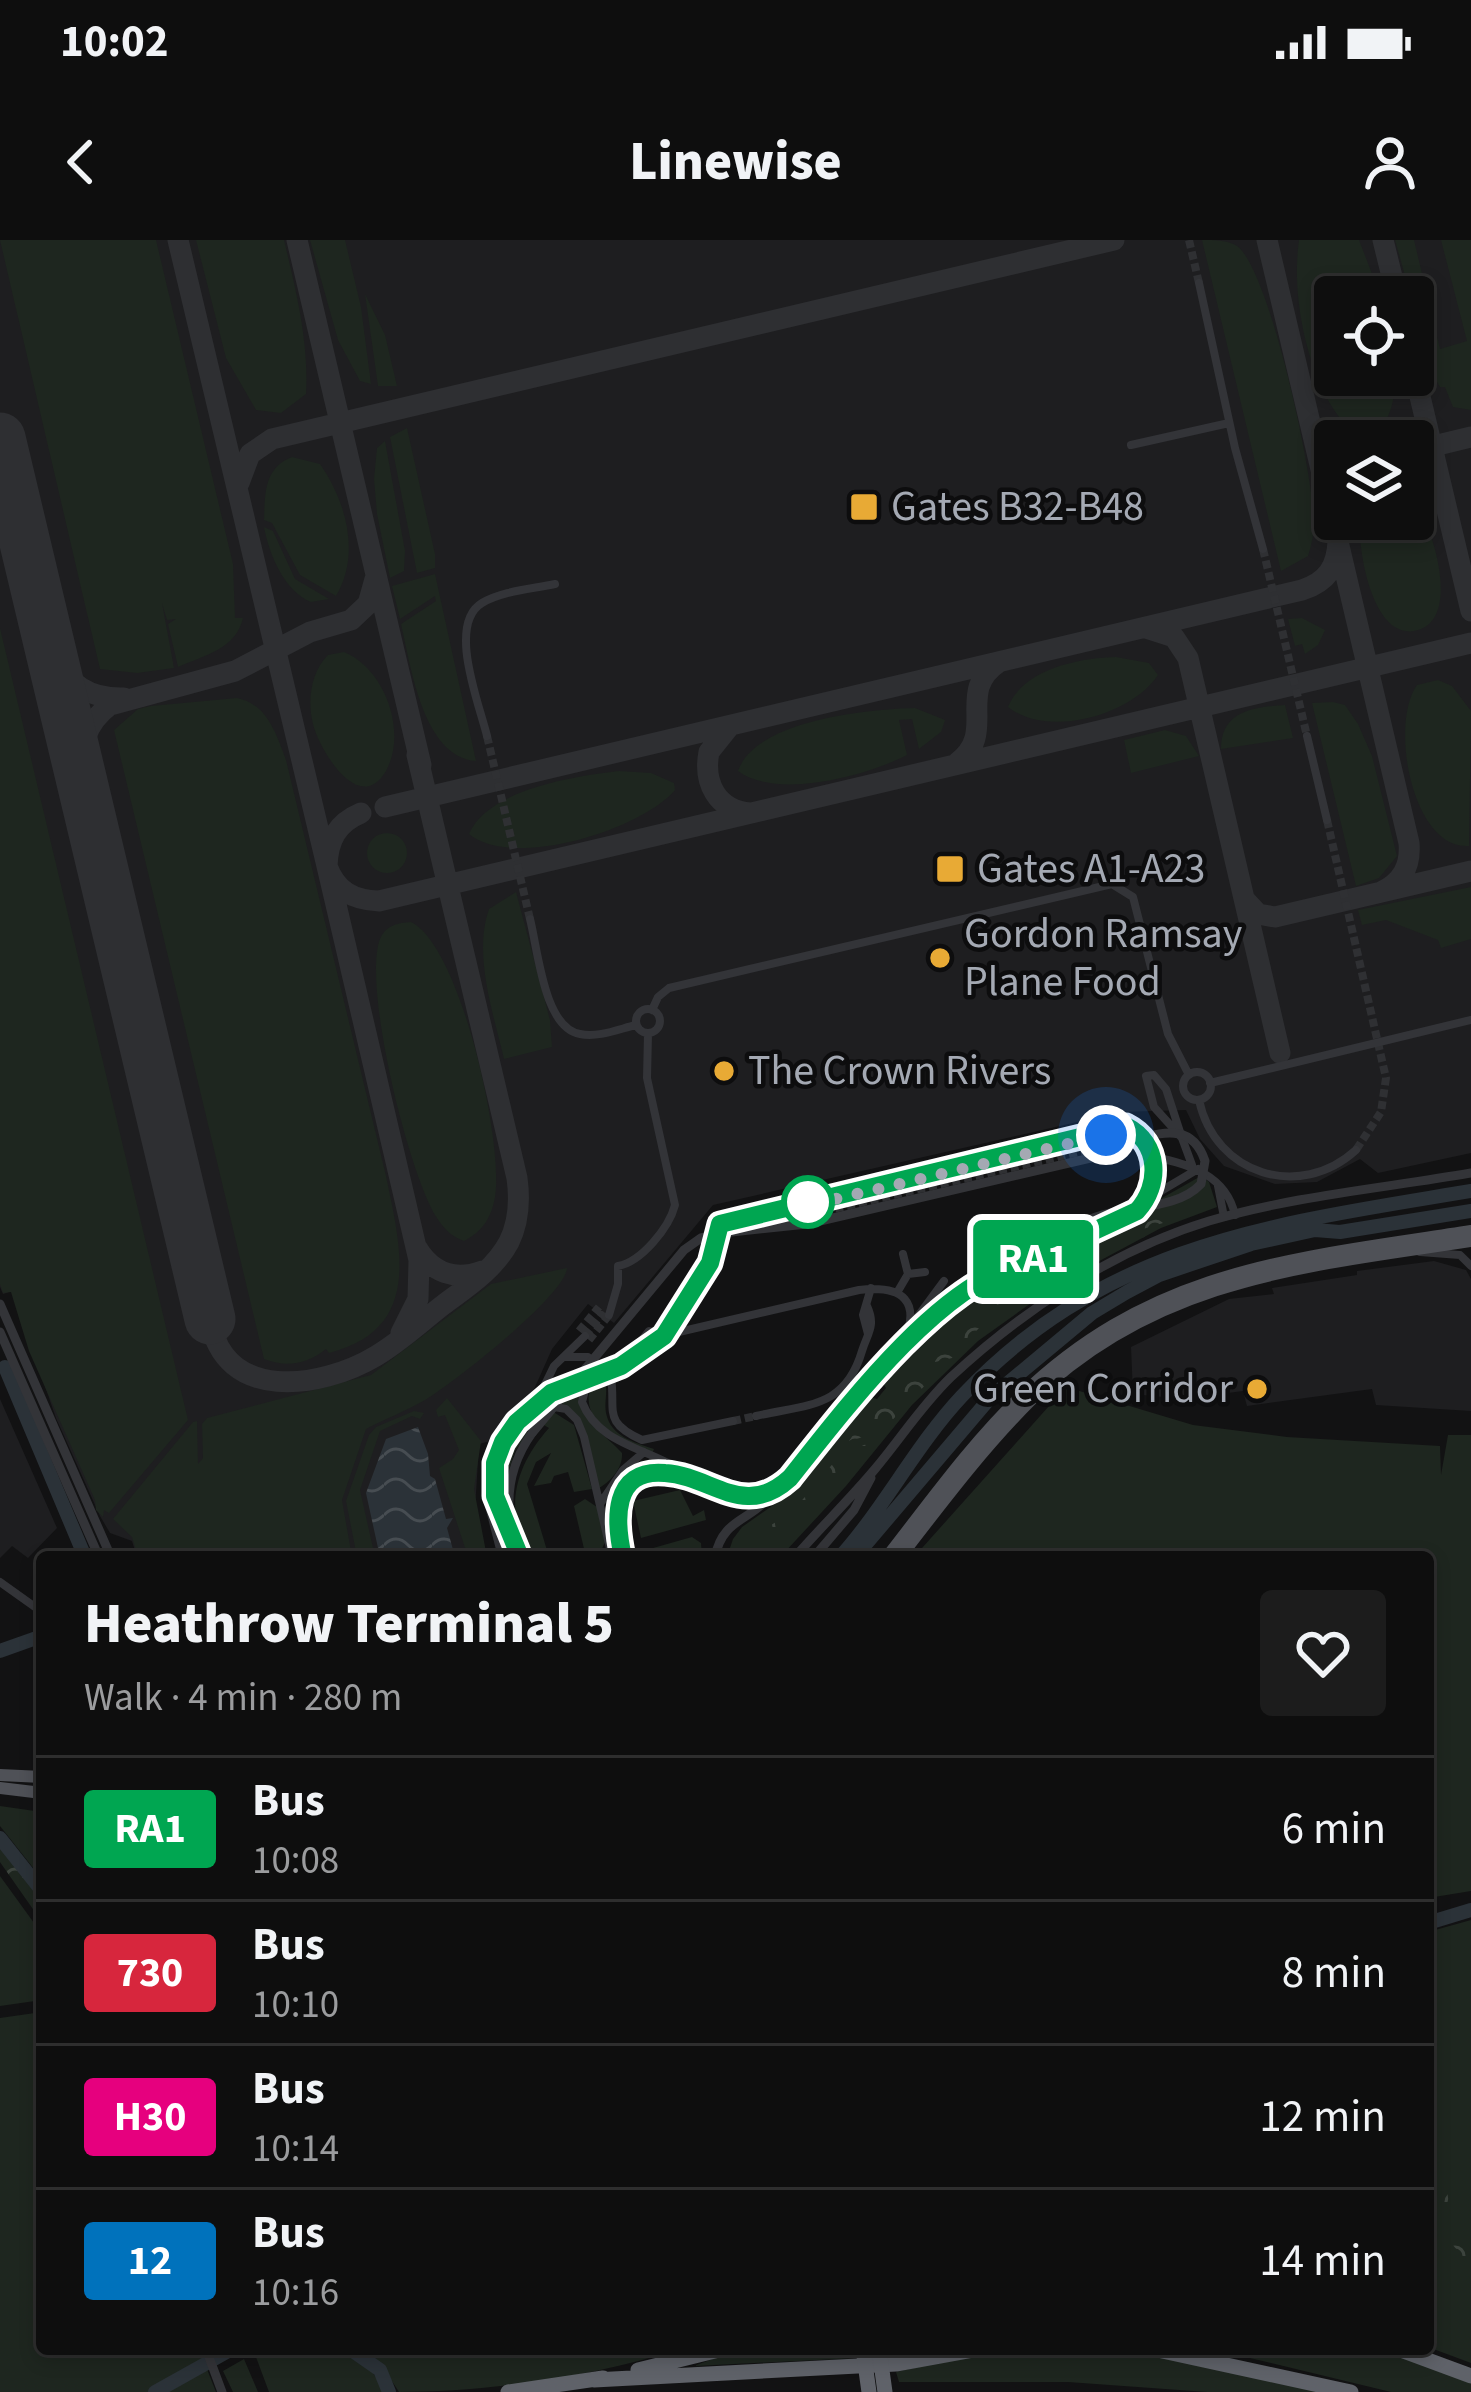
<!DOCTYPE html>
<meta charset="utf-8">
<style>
body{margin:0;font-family:"Source Sans 3",sans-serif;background:#1c1c1c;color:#f1f3f6;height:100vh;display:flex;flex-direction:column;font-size:45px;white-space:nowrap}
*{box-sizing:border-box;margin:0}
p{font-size:39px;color:#9b9c9e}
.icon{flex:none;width:66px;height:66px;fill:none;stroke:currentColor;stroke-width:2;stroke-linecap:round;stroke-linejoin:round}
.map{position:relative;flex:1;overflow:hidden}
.side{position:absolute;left:36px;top:1311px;width:1398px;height:804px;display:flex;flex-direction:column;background:#0e0e0e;border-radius:12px;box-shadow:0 6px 18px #0003,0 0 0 3px #2e2e2e}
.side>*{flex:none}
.badge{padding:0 24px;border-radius:9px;font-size:42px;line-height:78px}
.buttons{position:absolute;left:1314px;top:36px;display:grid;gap:24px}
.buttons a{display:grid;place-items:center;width:120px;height:120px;border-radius:12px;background:#0e0e0e;box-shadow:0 6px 18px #0003,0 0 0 3px #2e2e2e;font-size:60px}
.you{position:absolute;width:60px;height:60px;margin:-30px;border:9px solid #fff;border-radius:50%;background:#1a73e8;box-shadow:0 0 0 18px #1a73e833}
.map>.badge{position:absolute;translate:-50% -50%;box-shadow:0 0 0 6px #fff}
.round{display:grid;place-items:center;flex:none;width:126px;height:126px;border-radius:12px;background:#1c1c1c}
.headline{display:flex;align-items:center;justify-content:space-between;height:204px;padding:0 48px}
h1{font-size:57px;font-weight:800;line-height:90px}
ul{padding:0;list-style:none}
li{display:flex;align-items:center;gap:36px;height:144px;padding:0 48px;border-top:3px solid #2e2e2e}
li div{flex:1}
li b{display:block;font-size:45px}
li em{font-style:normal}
li .badge{min-width:132px;font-weight:700;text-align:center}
.status{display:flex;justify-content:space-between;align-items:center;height:84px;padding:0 60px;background:#0e0e0e;direction:ltr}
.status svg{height:33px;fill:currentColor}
header{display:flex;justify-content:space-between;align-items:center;height:156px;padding:0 48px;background:#0e0e0e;font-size:54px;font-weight:800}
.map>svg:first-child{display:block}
.built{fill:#1e1e20;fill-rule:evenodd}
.green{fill:#1e261f}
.forest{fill:url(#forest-crowns)}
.water{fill:url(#water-waves)}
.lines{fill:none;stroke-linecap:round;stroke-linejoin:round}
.river{stroke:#2b3238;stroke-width:14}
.taxiway{stroke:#2e2f32;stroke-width:21}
.runway{stroke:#2e2f32;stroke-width:51}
.minor-tunnel{stroke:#2f3033;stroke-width:8;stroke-dasharray:8 4;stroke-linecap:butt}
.minor{stroke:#333438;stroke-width:8}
.tertiary{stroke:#333438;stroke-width:9}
.primary{stroke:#4f5157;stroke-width:12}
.motorway{stroke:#5f6269;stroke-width:15}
.tertiary-bridge{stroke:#333438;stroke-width:9}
.motorway-bridge{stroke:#5f6269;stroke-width:15}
.line-casing{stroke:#fff;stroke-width:27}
.line{stroke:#00a651;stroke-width:18}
.walk{stroke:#a4a9b3;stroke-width:12;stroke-dasharray:0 21.6}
.poi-dot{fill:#e8aa35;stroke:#0d0d0e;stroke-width:4.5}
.stop-dot{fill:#fff;stroke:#00a651;stroke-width:6}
.labels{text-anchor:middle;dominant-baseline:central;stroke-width:9;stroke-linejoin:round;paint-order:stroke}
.poi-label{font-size:42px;fill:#a4a9b3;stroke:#0d0d0e;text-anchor:start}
</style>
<div class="status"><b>10:02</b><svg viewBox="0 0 49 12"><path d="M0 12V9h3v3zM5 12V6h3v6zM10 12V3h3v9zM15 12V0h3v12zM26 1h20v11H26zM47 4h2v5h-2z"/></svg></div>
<header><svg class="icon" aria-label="back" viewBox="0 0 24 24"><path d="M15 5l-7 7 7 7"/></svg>Linewise<svg class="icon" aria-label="person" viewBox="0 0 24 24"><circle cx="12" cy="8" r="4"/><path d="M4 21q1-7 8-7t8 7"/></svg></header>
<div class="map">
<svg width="1471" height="2152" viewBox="0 0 1471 2152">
<defs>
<pattern id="forest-crowns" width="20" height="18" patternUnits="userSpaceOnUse" patternTransform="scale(3)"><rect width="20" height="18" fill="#1e261f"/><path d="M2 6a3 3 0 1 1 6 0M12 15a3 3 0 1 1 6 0" fill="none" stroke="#3c433d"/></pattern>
<pattern id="water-waves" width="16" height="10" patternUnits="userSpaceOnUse" patternTransform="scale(3)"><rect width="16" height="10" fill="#2b3238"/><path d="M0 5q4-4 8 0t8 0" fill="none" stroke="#474d52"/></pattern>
</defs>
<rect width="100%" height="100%" fill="#121213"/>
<path class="built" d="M0 0H1471V913L1378 933 1360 919 1317 942 1275 944 1224 926 1200 899 1186 870 1121 872 713 965 614 1083 588 1064 552 1109 531 1156 501 1184 494 1200 479 1204 475 1270 487 1317H137L132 1301 110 1293 100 1276 56 1178 12 1051 3 1054 0 1047ZM1335 57H1413V135H1335ZM1335 201H1413V279H1335Z
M1434 1021 1466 1030 1471 1039V1171L1376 1165 1372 1149 1247 1166 1243 1151 1205 1156 1204 1161 1133 1154 1131 1107 1229 1059 1274 1054 1272 1048 1357 1035V1031Z
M0 1159 57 1288 28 1318 12 1306 0 1318Z"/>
<path class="green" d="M0 0H156L233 324 235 378H243C236 409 205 415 178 427L168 384 176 379 167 380 162 363 174 428 137 433 100 429Z
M196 0H284C296 51 309 101 306 154L281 173 256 170 226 118Z
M310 0H345L361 67 371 144 360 141 338 100Z
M1202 0C1213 0 1228 0 1237 6 1270 30 1313 235 1314 280 1314 292 1312 304 1308 316L1281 331Z
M1299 0H1359L1381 57H1335V135H1395C1396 199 1357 217 1326 156 1303 111 1292 49 1299 0Z
M1395 0H1414L1440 109 1467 101 1441 0H1471V170L1453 167 1445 147H1440L1433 135Z
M365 54 385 95 397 146H378Z
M407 188 435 314V328L417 333 390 197Z
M385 201 405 311 404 331 390 338 377 274 374 239 377 208Z
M292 217 320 224C346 261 361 314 336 356L300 335 272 283 264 280C265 253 264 228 292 217Z
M1413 258C1431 282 1461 373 1421 389 1373 408 1357 308 1360 279H1413Z
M264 287 273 291 295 339 329 359 311 362C284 351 269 314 264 287Z
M435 334 476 521C423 517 411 427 401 384L436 361 435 356 400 379 392 346Z
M1302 378 1325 390 1318 405 1305 414 1302 404 1295 406 1288 379Z
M0 388 188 1180 109 1273 104 1270 103 1277 96 1270 95 1260 29 1111 11 1052 3 1053 0 1044Z
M344 412C384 428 408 491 386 531 359 577 319 509 313 484 307 460 311 432 328 415Z
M1116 417 1149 423 1158 435C1132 475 1048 499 1008 467 1023 429 1079 418 1116 417Z
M1438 440 1452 446 1471 471 1469 606C1412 610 1389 484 1417 445Z
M237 458C267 464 276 493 286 520L386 936C401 1009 423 1089 329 1113L326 1109C307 1124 287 1128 264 1119L114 490 138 469 151 466Z
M1333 462 1345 465 1358 484 1372 516 1397 616 1379 638 1356 646 1312 463Z
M1285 465 1293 498 1221 509C1221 471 1253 467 1285 465Z
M915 468 945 480 941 492 919 509 912 479 899 480 907 515C866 536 777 560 738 531 755 480 869 469 915 468Z
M1165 490 1186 496 1199 516 1131 533 1124 500Z
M619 531 651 533 674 543 675 550C641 590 513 630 469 594 488 549 576 536 619 531Z
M367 613a20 20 0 1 1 40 0a20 20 0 1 1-40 0Z
M1471 647V699L1441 708 1438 700 1386 680 1362 685 1358 670Z
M516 652 550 780 552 807 504 819C493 772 473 715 489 669Z
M411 682C461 706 504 904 495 957 492 977 482 992 464 1001 452 997 444 989 437 978 409 935 362 746 380 699 386 685 398 683 411 682Z
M1201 936 1209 942 1217 967 1161 988 1062 1041 978 1101 912 1165 846 1246 784 1313 779 1317H727L733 1299 742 1287 779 1261 869 1157 877 1159 886 1148 882 1142 945 1080 978 1055 1134 981 1162 958Z
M567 1028C565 1056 453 1143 425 1160 406 1171 385 1179 366 1189L342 1260 352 1317H138L132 1297 113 1279 193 1182 197 1181 198 1224 203 1218 202 1184 207 1178 371 1135 491 1044Z
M605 1142C608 1153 604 1162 606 1173 611 1197 634 1202 654 1209L652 1214C628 1201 584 1187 589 1154L596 1144Z
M1066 1147 1193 1185 1287 1197 1440 1206 1441 1235 1448 1195H1471V1651L1428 1658V1317H914Z
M580 1150C578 1180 604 1193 622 1213 623 1228 611 1241 599 1248L579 1178 550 1162Z
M447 1158 481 1201 474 1249 487 1317H468L439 1228 453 1219 459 1210 445 1175 438 1177 436 1170Z
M414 1171 424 1173 420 1179 412 1176 380 1191 360 1250 375 1317H357L346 1261 369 1195 376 1187Z
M555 1173 574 1185 592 1249 574 1252 568 1232 554 1236 551 1243 534 1246 551 1213 536 1222 527 1244 549 1317H529C504 1270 514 1227 549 1188L537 1181 515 1211 506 1238 501 1241C501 1211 522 1174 555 1173Z
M680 1250 693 1276 704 1270 706 1280 641 1298 633 1261Z
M585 1259 597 1267 605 1302 600 1313 591 1317 585 1313 574 1266Z
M692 1297 701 1303 702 1317H633L632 1314Z
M0 1566 42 1572V1639L0 1586Z
M0 1636 42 1694V1760L0 1766Z
M1471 1680V2123L1428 2107V1692Z
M42 1772V2109H199L216 2152H0V1778Z
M253 2109C302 2109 362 2097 384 2152H269Z
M360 2109H679C592 2137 489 2152 399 2152L386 2132Z
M739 2109H761L749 2114 856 2109 857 2118 694 2126Z
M1000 2109H1122L1323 2152H1207L1068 2142H899L896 2132Z
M1192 2109H1382L1471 2141V2152H1391L1229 2113Z
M244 2119 258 2152H233L223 2131Z"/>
<path class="forest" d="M1165 977H1183L1143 989 1145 997 1116 1004 1110 1014 1052 1039 1050 1049 983 1069 985 1061 1064 1017 1087 1011 1093 1002C1120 995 1138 983 1165 977Z
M993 1072 1000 1081 979 1088 952 1118 910 1128 948 1090Z
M925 1130 931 1132 930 1140 881 1192 849 1201 872 1168 894 1159 892 1142Z
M874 1202 862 1222 842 1230 843 1237 816 1243 844 1211Z
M832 1245 840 1246 841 1250 819 1267 805 1287 750 1299 788 1274 812 1250Z
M0 1607 42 1660V1682L0 1622Z
M1428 1898C1452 1918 1442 1946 1452 1973 1456 1982 1464 1989 1471 1996V2026L1451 2003 1428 1986V1966L1438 1976 1441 1973 1428 1948Z"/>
<path class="water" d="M418 1187 428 1214 430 1236 435 1239 446 1279 453 1278 447 1288 455 1317H380L366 1253 386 1199Z"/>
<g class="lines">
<path class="river" d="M5 1127 85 1317
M840 1317C885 1267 916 1205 962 1156 1107 1002 1275 984 1471 951
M855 1317 990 1158 1092 1073 1127 1052 1159 1035 1251 1004 1315 990 1340 992 1471 971
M0 1411 42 1396
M0 1598 42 1651
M1428 1683 1471 1670
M350 2109 380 2130 389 2152
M155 2152 232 2109"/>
<path class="taxiway" d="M178 0 327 626C336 651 353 660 379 661L1471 403
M297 0 421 525
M1267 0 1409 603C1411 626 1402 642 1381 652
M1383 0 1397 57
M1413 127 1471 371
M1413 211 1471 197
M239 243 250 214 272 199 1114 0
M1146 388 1174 397 1188 418 1280 813
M51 415C70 444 88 459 124 458
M729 487 709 512C703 543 717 570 750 573
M957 523C999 492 954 452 999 422
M81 543C82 509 81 487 110 465L235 431 310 392 351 380 368 364 375 339
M385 567 1302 350C1327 342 1337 327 1338 301
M361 573C337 583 328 600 327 626L419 1020 418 1059 401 1093
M1245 660 1258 674 1275 677 1471 631
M417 1008C432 1033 455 1041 482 1031
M210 1079C223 1163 321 1149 376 1116 400 1102 421 1082 443 1065 467 1047 494 1030 509 1002 519 982 520 960 517 938L417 515"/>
<path class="runway" d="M0 198 210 1079"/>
<path class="minor-tunnel" d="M1189 0 1199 43
M1263 309 1307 496
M487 496 530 679
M1327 580 1386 838 1381 872 1356 910
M1094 894 1126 886
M720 984 759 973
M765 985 1118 903
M579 1091 599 1067
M585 1096 604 1072
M589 1100 609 1075
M733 1181 756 1176"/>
<path class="minor" d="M1199 43 1235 208 1263 309
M1131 205 1229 183
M487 496C479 463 447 384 482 363 502 351 532 349 555 344
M1307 496 1327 580
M530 679C538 710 544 788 580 794 598 798 619 789 636 785
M636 781a12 12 0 1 1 24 0a12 12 0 1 1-24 0Z
M652 770 658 757 669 748 1112 644 1133 657 1168 794 1189 835
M1183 846a14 14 0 1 1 28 0a14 14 0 1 1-28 0Z
M1154 835 1166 849 1182 898 1154 867 1146 836Z
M1210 843 1471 780
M1199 860C1215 935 1300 961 1356 910
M1182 898 1192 925
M1154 917C1189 924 1226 935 1235 975
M1218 946 1224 977
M1150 952 1161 951 1198 929
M1420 1012 1460 1015 1471 1026
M903 1014 908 1034
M1008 1027 1126 977 1146 961 1155 924 1142 898 1126 886
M898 1051 908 1034 925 1032
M609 1075 618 1044V1026C641 1022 669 988 675 965L647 838 648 794
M913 1083 944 1041
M868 1094 863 1075 871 1048
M666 1095 859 1050C903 1045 922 1061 903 1104
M564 1117H588L611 1137C616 1171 602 1182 642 1200L733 1181
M627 1119 649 1091 663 1097
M587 1142 582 1162C600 1209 658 1208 692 1239
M536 1163 554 1126 585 1096
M537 1164 566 1169 577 1180 584 1197 612 1317
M756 1176C807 1164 845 1169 862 1111 868 1092 876 1086 867 1066
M490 1237 489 1266 502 1317
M600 1264 623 1230 644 1212
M508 1317C487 1251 486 1174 565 1147 600 1134 635 1124 663 1097 681 1079 704 1044 711 1019 715 1007 714 995 720 984
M0 1342 42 1372"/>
<path class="tertiary" d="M733 991 752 979 1098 896 1124 902
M722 993 807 984 1099 916 1130 900
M0 1064 111 1317
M0 1092 99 1317
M520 1317C503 1274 505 1231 532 1193
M623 1317C615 1282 611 1228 665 1233 711 1236 745 1280 790 1238L902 1106 969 1050 1029 1012
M715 1317C723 1276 753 1282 771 1253
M795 1317C821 1287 850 1259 875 1229 901 1198 922 1165 951 1137 1023 1070 1114 1010 1209 981 1293 956 1385 948 1471 933
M814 1317 854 1270 871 1238
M206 2109 222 2152"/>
<path class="primary" d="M887 1317C930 1262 972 1203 1022 1155 1155 1027 1299 1018 1471 991
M900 1317C941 1264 982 1209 1030 1161 1154 1038 1307 1026 1471 1001
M0 1535 42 1537
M0 1548 42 1553"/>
<path class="motorway" d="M1153 2109 1351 2152
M1398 2109 1471 2136
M638 2130 723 2109
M594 2140 896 2124 978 2109
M508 2152 603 2138"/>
<path class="tertiary-bridge" d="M1029 1012C1050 999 1072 986 1096 977 1129 965 1177 970 1201 944L1205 921C1192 882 1162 893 1130 900
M532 1193 684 1010 701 998 722 993"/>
<path class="motorway-bridge" d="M863 2109 869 2152
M879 2109 885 2152"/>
</g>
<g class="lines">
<g class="line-casing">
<path id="line" d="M520 1317 495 1256V1223L503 1202 517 1182 551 1153 621 1126 664 1096 710 1023 720 984 1126 886C1160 903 1161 945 1137 971L1021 1025C940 1042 841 1174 790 1238 744 1280 712 1236 665 1233 611 1228 615 1282 623 1317"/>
</g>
<use href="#line" class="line"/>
<path class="walk" d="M808 962 802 967 1106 895"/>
</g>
<g class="poi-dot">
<rect x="849" y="252" width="30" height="30" rx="6"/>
<rect x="935" y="614" width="30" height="30" rx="6"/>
<circle cx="940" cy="718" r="12"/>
<circle cx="724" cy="831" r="12"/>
<circle cx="1257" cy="1149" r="12"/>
</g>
<circle class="stop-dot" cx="808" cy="962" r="24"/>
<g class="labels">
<g class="poi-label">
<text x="891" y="267">Gates B32-B48</text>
<text x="977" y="629">Gates A1-A23</text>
<text x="964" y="694">Gordon Ramsay<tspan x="964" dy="48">Plane Food</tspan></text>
<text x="748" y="831">The Crown Rivers</text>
<text x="1233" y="1149" text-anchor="end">Green Corridor</text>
</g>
</g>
</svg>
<div class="buttons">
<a><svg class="icon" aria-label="locate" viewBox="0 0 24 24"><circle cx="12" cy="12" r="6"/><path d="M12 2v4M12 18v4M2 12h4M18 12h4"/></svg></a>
<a><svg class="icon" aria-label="layers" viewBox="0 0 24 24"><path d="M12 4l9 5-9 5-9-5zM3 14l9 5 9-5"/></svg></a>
</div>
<div class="you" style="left:1106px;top:895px"></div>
<b class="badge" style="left:1033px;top:1019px;background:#00a651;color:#fff">RA1</b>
<section class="side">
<div class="headline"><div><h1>Heathrow Terminal 5</h1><p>Walk · 4 min · 280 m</p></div><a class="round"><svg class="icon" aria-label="heart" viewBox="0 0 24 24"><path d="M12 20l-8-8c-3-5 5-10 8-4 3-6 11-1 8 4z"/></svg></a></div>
<ul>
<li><span class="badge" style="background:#00a651;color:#fff">RA1</span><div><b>Bus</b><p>10:08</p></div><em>6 min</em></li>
<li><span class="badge" style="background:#d7263d;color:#fff">730</span><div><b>Bus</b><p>10:10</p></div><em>8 min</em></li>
<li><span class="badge" style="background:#e6007e;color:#fff">H30</span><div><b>Bus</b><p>10:14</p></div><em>12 min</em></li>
<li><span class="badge" style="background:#0072bc;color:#fff">12</span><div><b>Bus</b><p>10:16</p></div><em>14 min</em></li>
</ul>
</section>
</div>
